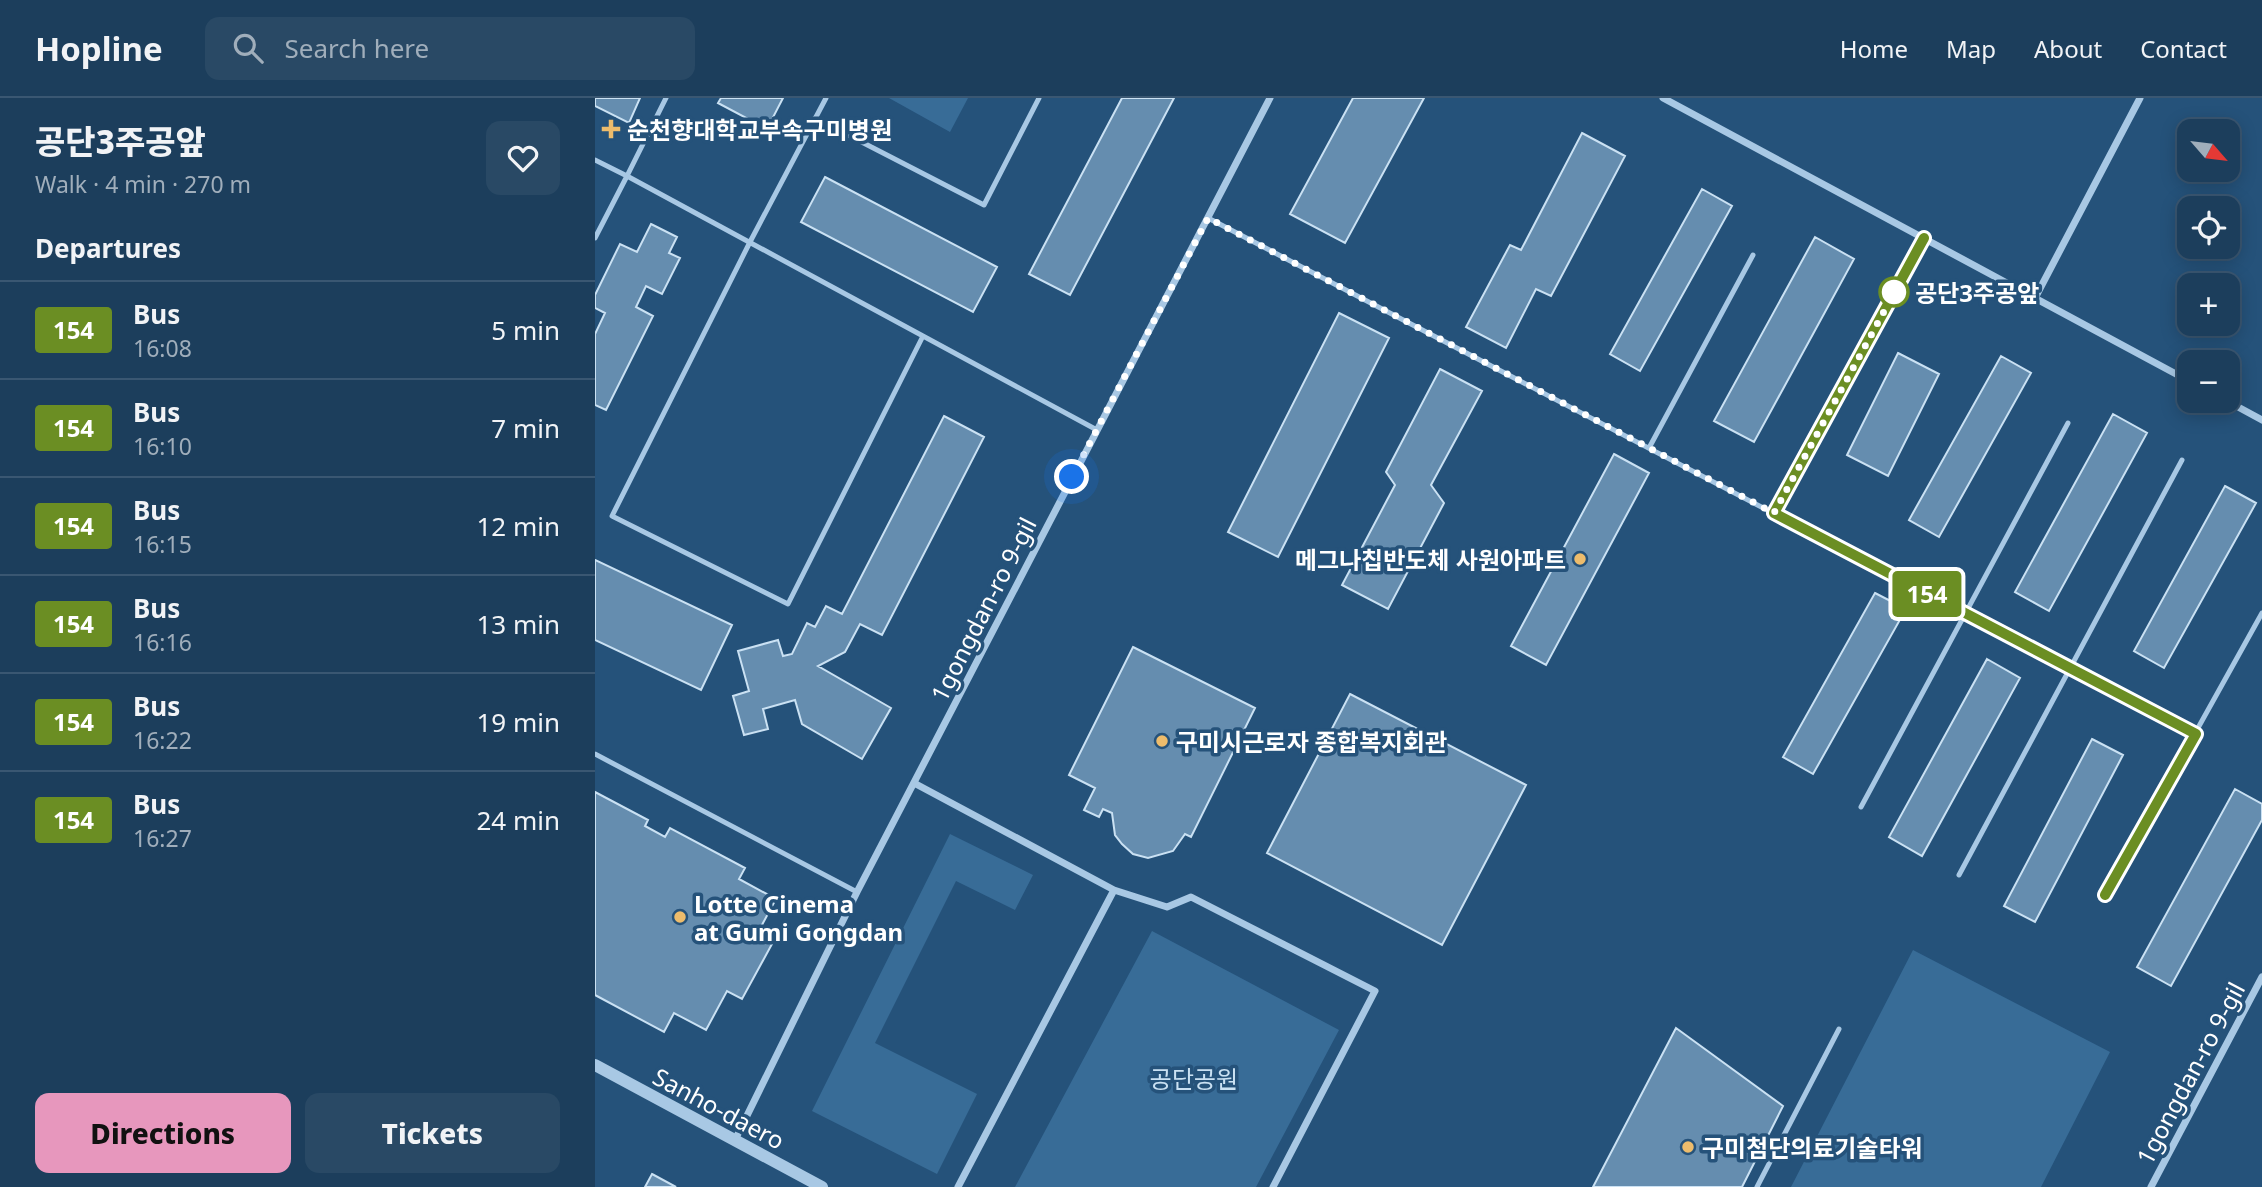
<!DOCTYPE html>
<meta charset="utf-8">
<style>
body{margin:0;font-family:"Noto Sans","Noto Sans KR",sans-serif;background:#294965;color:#f1f3f6;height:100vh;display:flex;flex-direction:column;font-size:26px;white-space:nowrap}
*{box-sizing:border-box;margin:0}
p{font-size:23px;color:#a0aebb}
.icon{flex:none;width:38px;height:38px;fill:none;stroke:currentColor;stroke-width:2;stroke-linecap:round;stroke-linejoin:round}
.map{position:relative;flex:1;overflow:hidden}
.drawer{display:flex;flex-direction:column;background:#1c3e5c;width:595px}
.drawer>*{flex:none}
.badge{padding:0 14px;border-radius:5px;font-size:24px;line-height:46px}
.needle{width:46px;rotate:118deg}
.controls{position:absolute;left:1582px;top:21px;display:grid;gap:14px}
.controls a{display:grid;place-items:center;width:63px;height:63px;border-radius:14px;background:#1c3e5c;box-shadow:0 4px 18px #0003,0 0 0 2px #3a5772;font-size:35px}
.you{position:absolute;width:35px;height:35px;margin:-18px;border:5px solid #fff;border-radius:50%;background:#1a73e8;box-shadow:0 0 0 10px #1a73e833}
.map>.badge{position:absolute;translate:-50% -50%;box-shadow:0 0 0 4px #fff}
h2{padding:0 35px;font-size:26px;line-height:63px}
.round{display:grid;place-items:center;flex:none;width:74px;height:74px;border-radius:14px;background:#294965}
.headline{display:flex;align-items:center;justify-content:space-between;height:119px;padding:0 35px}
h1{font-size:33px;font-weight:800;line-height:52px}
.button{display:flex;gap:14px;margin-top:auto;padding:14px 35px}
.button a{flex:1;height:80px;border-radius:14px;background:#e797bd;color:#111;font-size:28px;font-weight:800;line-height:80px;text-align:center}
.button a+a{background:#294965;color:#f1f3f6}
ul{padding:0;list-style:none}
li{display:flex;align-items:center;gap:21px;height:98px;padding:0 35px;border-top:2px solid #3a5772}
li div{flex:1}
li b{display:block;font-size:26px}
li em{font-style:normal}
li .badge{min-width:77px;font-weight:700;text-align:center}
header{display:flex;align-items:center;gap:42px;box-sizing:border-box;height:98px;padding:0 35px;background:#1c3e5c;border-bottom:2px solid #3a5772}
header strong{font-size:33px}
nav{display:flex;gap:38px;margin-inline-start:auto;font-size:24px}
.search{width:490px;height:63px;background:#294965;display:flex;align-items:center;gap:18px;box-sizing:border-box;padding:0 24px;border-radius:14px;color:#a0aebb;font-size:26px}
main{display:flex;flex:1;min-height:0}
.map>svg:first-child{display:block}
.green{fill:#386c97}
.building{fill:#658daf;stroke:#cae1f3;stroke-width:2}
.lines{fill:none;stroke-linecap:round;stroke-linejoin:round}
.service{stroke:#a8c8e4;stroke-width:5}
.minor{stroke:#a8c8e4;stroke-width:7}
.tertiary{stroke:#a8c8e4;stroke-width:12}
.line-casing{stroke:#fff;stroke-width:16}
.line{stroke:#6b8e23;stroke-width:10}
.walk{stroke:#fff;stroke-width:7;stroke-dasharray:0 12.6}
.poi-dot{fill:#edbc6c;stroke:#25527a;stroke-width:2.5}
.stop-dot{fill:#fff;stroke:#6b8e23;stroke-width:3.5}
.labels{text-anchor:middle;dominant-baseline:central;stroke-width:7;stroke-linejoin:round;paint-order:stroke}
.poi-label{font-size:24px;font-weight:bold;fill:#fff;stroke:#25527a;text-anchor:start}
.stop-label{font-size:24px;font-weight:bold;fill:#fff;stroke:#25527a;text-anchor:start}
.street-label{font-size:24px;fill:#fff;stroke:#25527a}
.park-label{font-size:24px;fill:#cae1f3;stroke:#25527a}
</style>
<header>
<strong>Hopline</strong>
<div class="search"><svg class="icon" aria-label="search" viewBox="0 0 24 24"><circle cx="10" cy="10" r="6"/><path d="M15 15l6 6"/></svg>Search here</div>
<nav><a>Home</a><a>Map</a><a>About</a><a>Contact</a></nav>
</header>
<main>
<section class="drawer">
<div class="headline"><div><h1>공단3주공앞</h1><p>Walk · 4 min · 270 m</p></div><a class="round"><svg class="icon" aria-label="heart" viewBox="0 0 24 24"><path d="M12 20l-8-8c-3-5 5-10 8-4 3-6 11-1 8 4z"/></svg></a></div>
<h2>Departures</h2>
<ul>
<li><span class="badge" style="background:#6b8e23;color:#fff">154</span><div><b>Bus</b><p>16:08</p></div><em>5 min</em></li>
<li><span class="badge" style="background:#6b8e23;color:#fff">154</span><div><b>Bus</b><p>16:10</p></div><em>7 min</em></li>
<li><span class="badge" style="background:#6b8e23;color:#fff">154</span><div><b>Bus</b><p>16:15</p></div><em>12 min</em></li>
<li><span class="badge" style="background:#6b8e23;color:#fff">154</span><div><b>Bus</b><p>16:16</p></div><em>13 min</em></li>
<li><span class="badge" style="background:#6b8e23;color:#fff">154</span><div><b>Bus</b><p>16:22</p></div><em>19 min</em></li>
<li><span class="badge" style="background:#6b8e23;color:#fff">154</span><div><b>Bus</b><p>16:27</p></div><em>24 min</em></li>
</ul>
<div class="button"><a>Directions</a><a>Tickets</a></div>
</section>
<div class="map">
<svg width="1667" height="1089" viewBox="0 0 1667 1089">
<rect width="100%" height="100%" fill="#25527a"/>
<path class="green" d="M294 0H373L355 34Z
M355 736 438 777 420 812 361 783 280 945 382 996 342 1076 217 1013Z
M557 833 744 932 661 1089H420Z
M1318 852 1515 954 1446 1089H1196Z"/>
<path class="building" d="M0 0H45L34 25 0 8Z
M126 0H188L172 31 123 5Z
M527 0H579L475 197 434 176Z
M758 0H829L750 145 695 116Z
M987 35 1030 58 956 198 941 191 911 250 871 229 915 147 926 152Z
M230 79 402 169 378 214 206 124Z
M1107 91 1137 108 1045 273 1015 256Z
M56 126 82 139 74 155 85 160 67 196 51 188 41 209 58 218 11 312 0 307V236L10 215 0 210V197L25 146 42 154Z
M1220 139 1259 161 1159 344 1119 323Z
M744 215 794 240 683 459 633 434Z
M1303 255 1344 276 1293 378 1252 357Z
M1406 258 1436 275 1344 439 1314 422Z
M845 271 887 293 836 387 849 405 793 511 747 487 800 387 791 374Z
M1518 316 1552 335 1454 513 1420 494Z
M349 318 389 339 287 537 265 526 250 554 223 568 296 610 267 661 207 626 200 602 168 611 173 631 149 637 138 598 154 593 143 553 183 542 188 558 197 556 212 525 220 529 231 508 247 516Z
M1019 356 1054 375 951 567 916 548Z
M1630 388 1661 405 1569 570 1539 553Z
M0 462 137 527 106 592 0 542Z
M1280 495 1311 511 1218 676 1188 659Z
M538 549 660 610 596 739 590 736 578 753 553 760 538 756 527 746 520 737 517 715 508 711 504 719 489 712 500 690 474 677Z
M1392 561 1425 580 1327 758 1294 739Z
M755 596 931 687 847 847 672 755Z
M1497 641 1528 657 1440 824 1409 808Z
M1640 691 1667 706V722L1576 888 1542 869Z
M0 694 53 722 50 728 70 739 75 730 150 770 144 781 181 801 161 838 177 846 147 901 132 893 111 932 79 915 69 934 0 897Z
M1081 930 1188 1008 1147 1089H998Z
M57 1076 81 1089H50Z"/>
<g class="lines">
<path class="service" d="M71 0 32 78 502 332
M231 0 155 144 17 418 193 506 328 238
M220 20 389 107 444 0
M0 62 32 78 0 140
M613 120 1601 636
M1054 350 1158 157
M1179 415 1329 140
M0 656 262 794
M1266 709 1473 325
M1364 777 1587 362
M1510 797 1667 515
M1162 1089 1244 931"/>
<path class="minor" d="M1068 0 1594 283
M1440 200 1545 0
M1632 303 1667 322
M319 685 519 792 572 809 596 799 780 893 678 1089
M140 1042 262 794 675 0
M363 1089 519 792
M1556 1089 1667 879"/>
<path class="tertiary" d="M0 967 227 1089"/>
</g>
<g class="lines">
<g class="line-casing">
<path id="line" d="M1329 140 1179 415 1601 636 1510 797"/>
</g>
<use href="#line" class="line"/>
<path class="walk" d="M477 379 613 120 1179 415 1304 186 1299 194"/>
</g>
<g class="poi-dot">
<path d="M12.5 20.5h7v7h7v7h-7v7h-7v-7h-7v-7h7z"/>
<circle cx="985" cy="461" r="7"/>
<circle cx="567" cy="643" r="7"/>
<circle cx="85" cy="819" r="7"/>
<circle cx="1093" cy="1049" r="7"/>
</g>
<circle class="stop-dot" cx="1299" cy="194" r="14"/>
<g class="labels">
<g class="poi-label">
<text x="32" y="31">순천향대학교부속구미병원</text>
<text x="971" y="461" text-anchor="end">메그나칩반도체 사원아파트</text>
<text x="581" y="643">구미시근로자 종합복지회관</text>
<text x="99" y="805">Lotte Cinema<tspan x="99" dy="28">at Gumi Gongdan</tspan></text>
<text x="1107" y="1049">구미첨단의료기술타워</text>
</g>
<g class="stop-label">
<text x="1320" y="194">공단3주공앞</text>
</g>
<g class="street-label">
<text transform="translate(388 511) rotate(-63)">1gongdan-ro 9-gil</text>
<text transform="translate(1595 975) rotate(-62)">1gongdan-ro 9-gil</text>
<text transform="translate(124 1010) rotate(28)">Sanho-daero</text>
</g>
<g class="park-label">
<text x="599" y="980">공단공원</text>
</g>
</g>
</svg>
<div class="controls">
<a><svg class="needle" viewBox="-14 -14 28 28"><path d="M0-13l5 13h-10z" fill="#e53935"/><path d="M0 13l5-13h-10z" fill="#a0aebb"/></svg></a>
<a><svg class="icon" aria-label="locate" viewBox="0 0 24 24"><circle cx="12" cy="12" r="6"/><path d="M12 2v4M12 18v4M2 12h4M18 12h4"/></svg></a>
<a>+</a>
<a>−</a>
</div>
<div class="you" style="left:477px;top:379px"></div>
<b class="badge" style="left:1332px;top:496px;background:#6b8e23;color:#fff">154</b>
</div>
</main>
